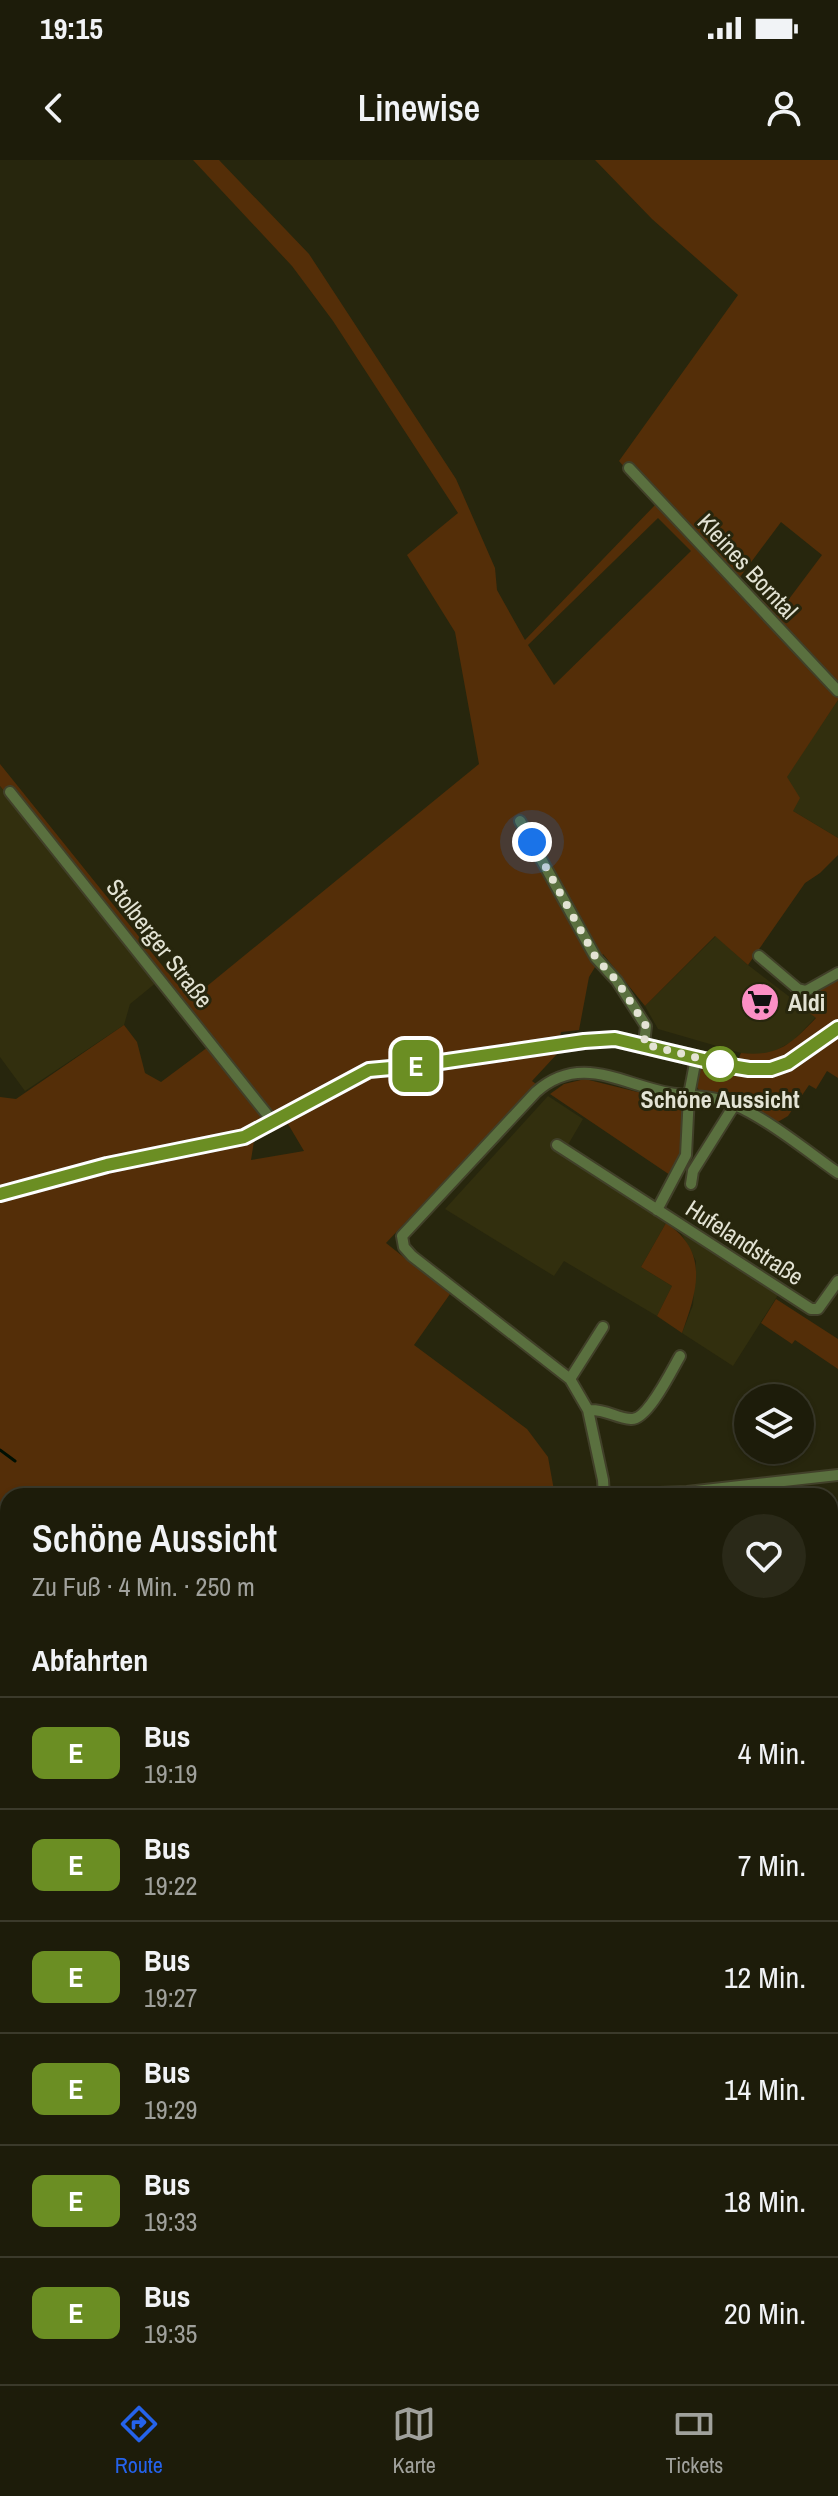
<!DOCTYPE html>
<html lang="de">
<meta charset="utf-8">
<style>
body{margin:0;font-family:"Archivo Narrow",sans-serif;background:#2a2918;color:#f1f3f6;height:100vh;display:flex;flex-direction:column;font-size:30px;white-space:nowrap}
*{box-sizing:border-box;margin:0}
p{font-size:26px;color:#a0a19c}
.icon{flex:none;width:44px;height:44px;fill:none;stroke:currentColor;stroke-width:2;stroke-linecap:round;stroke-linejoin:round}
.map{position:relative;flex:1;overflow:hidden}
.panel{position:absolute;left:0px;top:1328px;width:838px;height:896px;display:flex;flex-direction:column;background:#1d1c0a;border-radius:24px 24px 0 0;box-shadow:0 2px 6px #0004,0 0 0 2px #3b3a2b}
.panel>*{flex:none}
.badge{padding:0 16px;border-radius:12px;font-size:28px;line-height:52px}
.controls{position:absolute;left:734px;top:1224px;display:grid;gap:16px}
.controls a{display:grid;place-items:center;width:80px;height:80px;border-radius:50%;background:#1d1c0a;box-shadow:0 2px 6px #0004,0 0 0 2px #3b3a2b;font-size:40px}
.you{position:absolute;width:40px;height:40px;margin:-20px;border:6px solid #fff;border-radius:50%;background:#1a73e8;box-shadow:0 0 0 12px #1a73e833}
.map>.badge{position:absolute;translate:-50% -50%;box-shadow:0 0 0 4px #fff}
h2{padding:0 32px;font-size:30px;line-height:72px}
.round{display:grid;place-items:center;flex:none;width:84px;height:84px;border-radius:42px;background:#2a2918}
.overview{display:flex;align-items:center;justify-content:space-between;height:136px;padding:0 32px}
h1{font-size:38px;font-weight:600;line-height:60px}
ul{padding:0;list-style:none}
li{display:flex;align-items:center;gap:24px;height:112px;padding:0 32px;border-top:2px solid #3b3a2b}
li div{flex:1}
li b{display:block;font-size:30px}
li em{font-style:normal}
li .badge{min-width:88px;font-weight:700;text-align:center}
.status{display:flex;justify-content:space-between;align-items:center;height:56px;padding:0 40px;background:#1d1c0a;direction:ltr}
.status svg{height:22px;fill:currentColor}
header{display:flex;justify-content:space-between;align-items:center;height:104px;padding:0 32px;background:#1d1c0a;font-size:36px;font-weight:600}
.dock{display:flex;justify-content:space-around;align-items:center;height:112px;border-top:2px solid #3b3a2b;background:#1d1c0a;font-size:22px;color:#a0a19c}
.dock a{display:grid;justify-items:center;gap:4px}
.dock .current{color:#2563eb}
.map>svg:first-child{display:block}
.built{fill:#322f0e}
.green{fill:#542e08;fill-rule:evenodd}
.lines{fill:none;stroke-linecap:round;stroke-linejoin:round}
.stream{stroke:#001003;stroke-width:3}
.street-casing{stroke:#414029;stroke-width:14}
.secondary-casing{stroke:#414029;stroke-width:18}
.street{stroke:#5a703f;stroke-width:10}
.secondary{stroke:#779b4a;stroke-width:14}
.line-casing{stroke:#fff;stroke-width:18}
.line{stroke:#6b8e23;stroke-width:12}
.walk{stroke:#e3e3d4;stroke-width:8;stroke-dasharray:0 14.4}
.stop-dot{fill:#fff;stroke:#6b8e23;stroke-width:4}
.labels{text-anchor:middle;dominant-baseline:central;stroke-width:6;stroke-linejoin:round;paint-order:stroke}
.street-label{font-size:24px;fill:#e3e3d4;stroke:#27260d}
.poi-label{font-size:24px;font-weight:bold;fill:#e3e3d4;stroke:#27260d;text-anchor:start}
.stop-label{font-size:24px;font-weight:bold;fill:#e3e3d4;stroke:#27260d}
</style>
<div class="status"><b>19:15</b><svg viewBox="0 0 49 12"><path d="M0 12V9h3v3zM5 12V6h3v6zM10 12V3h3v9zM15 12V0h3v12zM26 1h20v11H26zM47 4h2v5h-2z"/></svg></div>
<header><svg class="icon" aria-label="back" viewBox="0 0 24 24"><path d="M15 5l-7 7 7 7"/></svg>Linewise<svg class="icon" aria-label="person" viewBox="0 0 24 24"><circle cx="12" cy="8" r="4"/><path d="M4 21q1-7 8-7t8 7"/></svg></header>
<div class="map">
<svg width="838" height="2224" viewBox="0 0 838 2224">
<rect width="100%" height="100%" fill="#27260d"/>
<path class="built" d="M838 540V678L793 651 786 617Z
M0 626 157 822 130 844 124 865 25 931 0 897Z
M716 776 748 805 816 857 793 881 773 892 758 895 741 893 658 869 645 846Z
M548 936 583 959 562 995 666 1063 641 1107 672 1126 657 1156 564 1101 554 1116 445 1049Z
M681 1073 778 1135 733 1206 682 1173 693 1145 696 1101Z"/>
<path class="green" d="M193 0H219L309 94 456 319 495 408 497 430 525 480 656 344 619 301 738 135 652 59 595 0H838V540L787 617 800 638 793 651 838 678V695L820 713 805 723 748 805 715 776 645 846 603 794 589 817 579 870 561 872 557 894 532 921 536 924 386 1083 450 1134 414 1185 527 1269 548 1297 555 1336H8V1485L0 1484V937L16 939 124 865 137 882 145 913 161 922 208 887 0 626V604L190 840 479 604 455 472 407 395 458 353 333 161 292 106ZM658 358 691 391 554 525 528 485ZM781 362 822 395 777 455 740 417ZM288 964 304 991 251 1000 254 981Z
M838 815V861L798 892 771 902H737L741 893C778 897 791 884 816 858L793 840 801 832Z
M838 876V918L827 911 816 929 809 925 788 956 776 963 756 951 758 945 724 930 719 937 699 930 694 923 695 914 707 905 737 912 809 896Z
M585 919 682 943 684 990 670 1015 550 934 564 924Z
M666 1063C710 1092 697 1131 682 1173L657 1156 672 1126 641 1107Z
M776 1139 838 1179V1209L795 1180 792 1184 761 1163Z
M830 1935 838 1938V2009H830Z
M830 2199 838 2200V2224H734L756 2216H830Z
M188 2216H240L236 2224H183Z"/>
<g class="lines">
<path class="stream" d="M0 1290 15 1301
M0 1460 8 1466
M830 1857 838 1859"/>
<g class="street-casing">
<path id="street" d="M629 308 838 531
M10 632 274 963
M520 661 596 798 617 821 646 866 644 884
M759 796 798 829 806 831 838 813
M557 985 811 1149H818L838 1121
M691 1024 693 1011 735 944
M657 1050 686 995 689 935 696 898
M570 1219 603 1167
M588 1250C607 1249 615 1258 631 1259 647 1261 672 1210 680 1196
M604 1335 687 1332 838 1315
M604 1336 603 1320 588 1250 570 1219 412 1096 404 1087 402 1076 536 932C580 893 621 924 669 933 691 937 714 935 735 945 769 960 807 991 838 1013
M830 1495 838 1498
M830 1565 838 1561
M830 1637 838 1643"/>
</g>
<g class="secondary-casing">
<path id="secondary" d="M0 1034 107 1005 244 977 369 910 413 906 584 881 615 879 725 905 749 909H771L788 903 838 868"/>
</g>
<use href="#street" class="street"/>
<use href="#secondary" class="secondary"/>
</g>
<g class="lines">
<g class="line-casing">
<path id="line" d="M0 1034 107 1005 244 977 369 910 413 906 584 881 615 879 725 905 749 909H771L788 903 838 868"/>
</g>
<use href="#line" class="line"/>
<path class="walk" d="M532 682 596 798 617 821 646 866 644 884 725 905 720 904"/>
</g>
<defs>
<g id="supermarket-disc" transform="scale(2)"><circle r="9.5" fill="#fb8fc5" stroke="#27260d"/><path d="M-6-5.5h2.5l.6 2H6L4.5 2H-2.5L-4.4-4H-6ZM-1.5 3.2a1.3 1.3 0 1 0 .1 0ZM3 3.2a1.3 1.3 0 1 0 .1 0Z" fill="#111"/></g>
</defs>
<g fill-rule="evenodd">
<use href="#supermarket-disc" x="760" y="842"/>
</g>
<circle class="stop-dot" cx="720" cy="904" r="16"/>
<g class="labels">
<g class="street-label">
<text transform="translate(748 406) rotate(47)">Kleines Borntal</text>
<text transform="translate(160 783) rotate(52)">Stolberger Straße</text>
<text transform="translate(745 1082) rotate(33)">Hufelandstraße</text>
</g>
<g class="poi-label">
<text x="788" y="842">Aldi</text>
</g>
<g class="stop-label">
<text x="720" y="939">Schöne Aussicht</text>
</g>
</g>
</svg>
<div class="controls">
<a><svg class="icon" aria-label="layers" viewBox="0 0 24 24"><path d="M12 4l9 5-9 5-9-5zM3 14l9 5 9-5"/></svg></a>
</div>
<div class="you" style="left:532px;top:682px"></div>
<b class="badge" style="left:416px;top:906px;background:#6b8e23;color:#fff">E</b>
<section class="panel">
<div class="overview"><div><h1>Schöne Aussicht</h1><p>Zu Fuß · 4 Min. · 250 m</p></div><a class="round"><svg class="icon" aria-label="heart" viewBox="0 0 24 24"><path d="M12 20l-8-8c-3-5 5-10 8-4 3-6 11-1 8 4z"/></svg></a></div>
<h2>Abfahrten</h2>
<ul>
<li><span class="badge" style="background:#6b8e23;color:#fff">E</span><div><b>Bus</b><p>19:19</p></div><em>4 Min.</em></li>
<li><span class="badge" style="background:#6b8e23;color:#fff">E</span><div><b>Bus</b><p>19:22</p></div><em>7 Min.</em></li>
<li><span class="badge" style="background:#6b8e23;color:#fff">E</span><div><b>Bus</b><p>19:27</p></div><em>12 Min.</em></li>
<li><span class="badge" style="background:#6b8e23;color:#fff">E</span><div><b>Bus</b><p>19:29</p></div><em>14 Min.</em></li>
<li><span class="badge" style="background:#6b8e23;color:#fff">E</span><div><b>Bus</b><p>19:33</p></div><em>18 Min.</em></li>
<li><span class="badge" style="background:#6b8e23;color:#fff">E</span><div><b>Bus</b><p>19:35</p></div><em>20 Min.</em></li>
</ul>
</section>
</div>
<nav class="dock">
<a class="current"><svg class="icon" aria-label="directions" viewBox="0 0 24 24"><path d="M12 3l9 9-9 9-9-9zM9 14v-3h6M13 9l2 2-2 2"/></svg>Route</a>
<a><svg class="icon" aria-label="map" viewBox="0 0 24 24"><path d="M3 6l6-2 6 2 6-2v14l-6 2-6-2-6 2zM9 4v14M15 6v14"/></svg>Karte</a>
<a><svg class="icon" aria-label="tickets" viewBox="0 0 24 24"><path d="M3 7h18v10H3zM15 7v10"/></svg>Tickets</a>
</nav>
